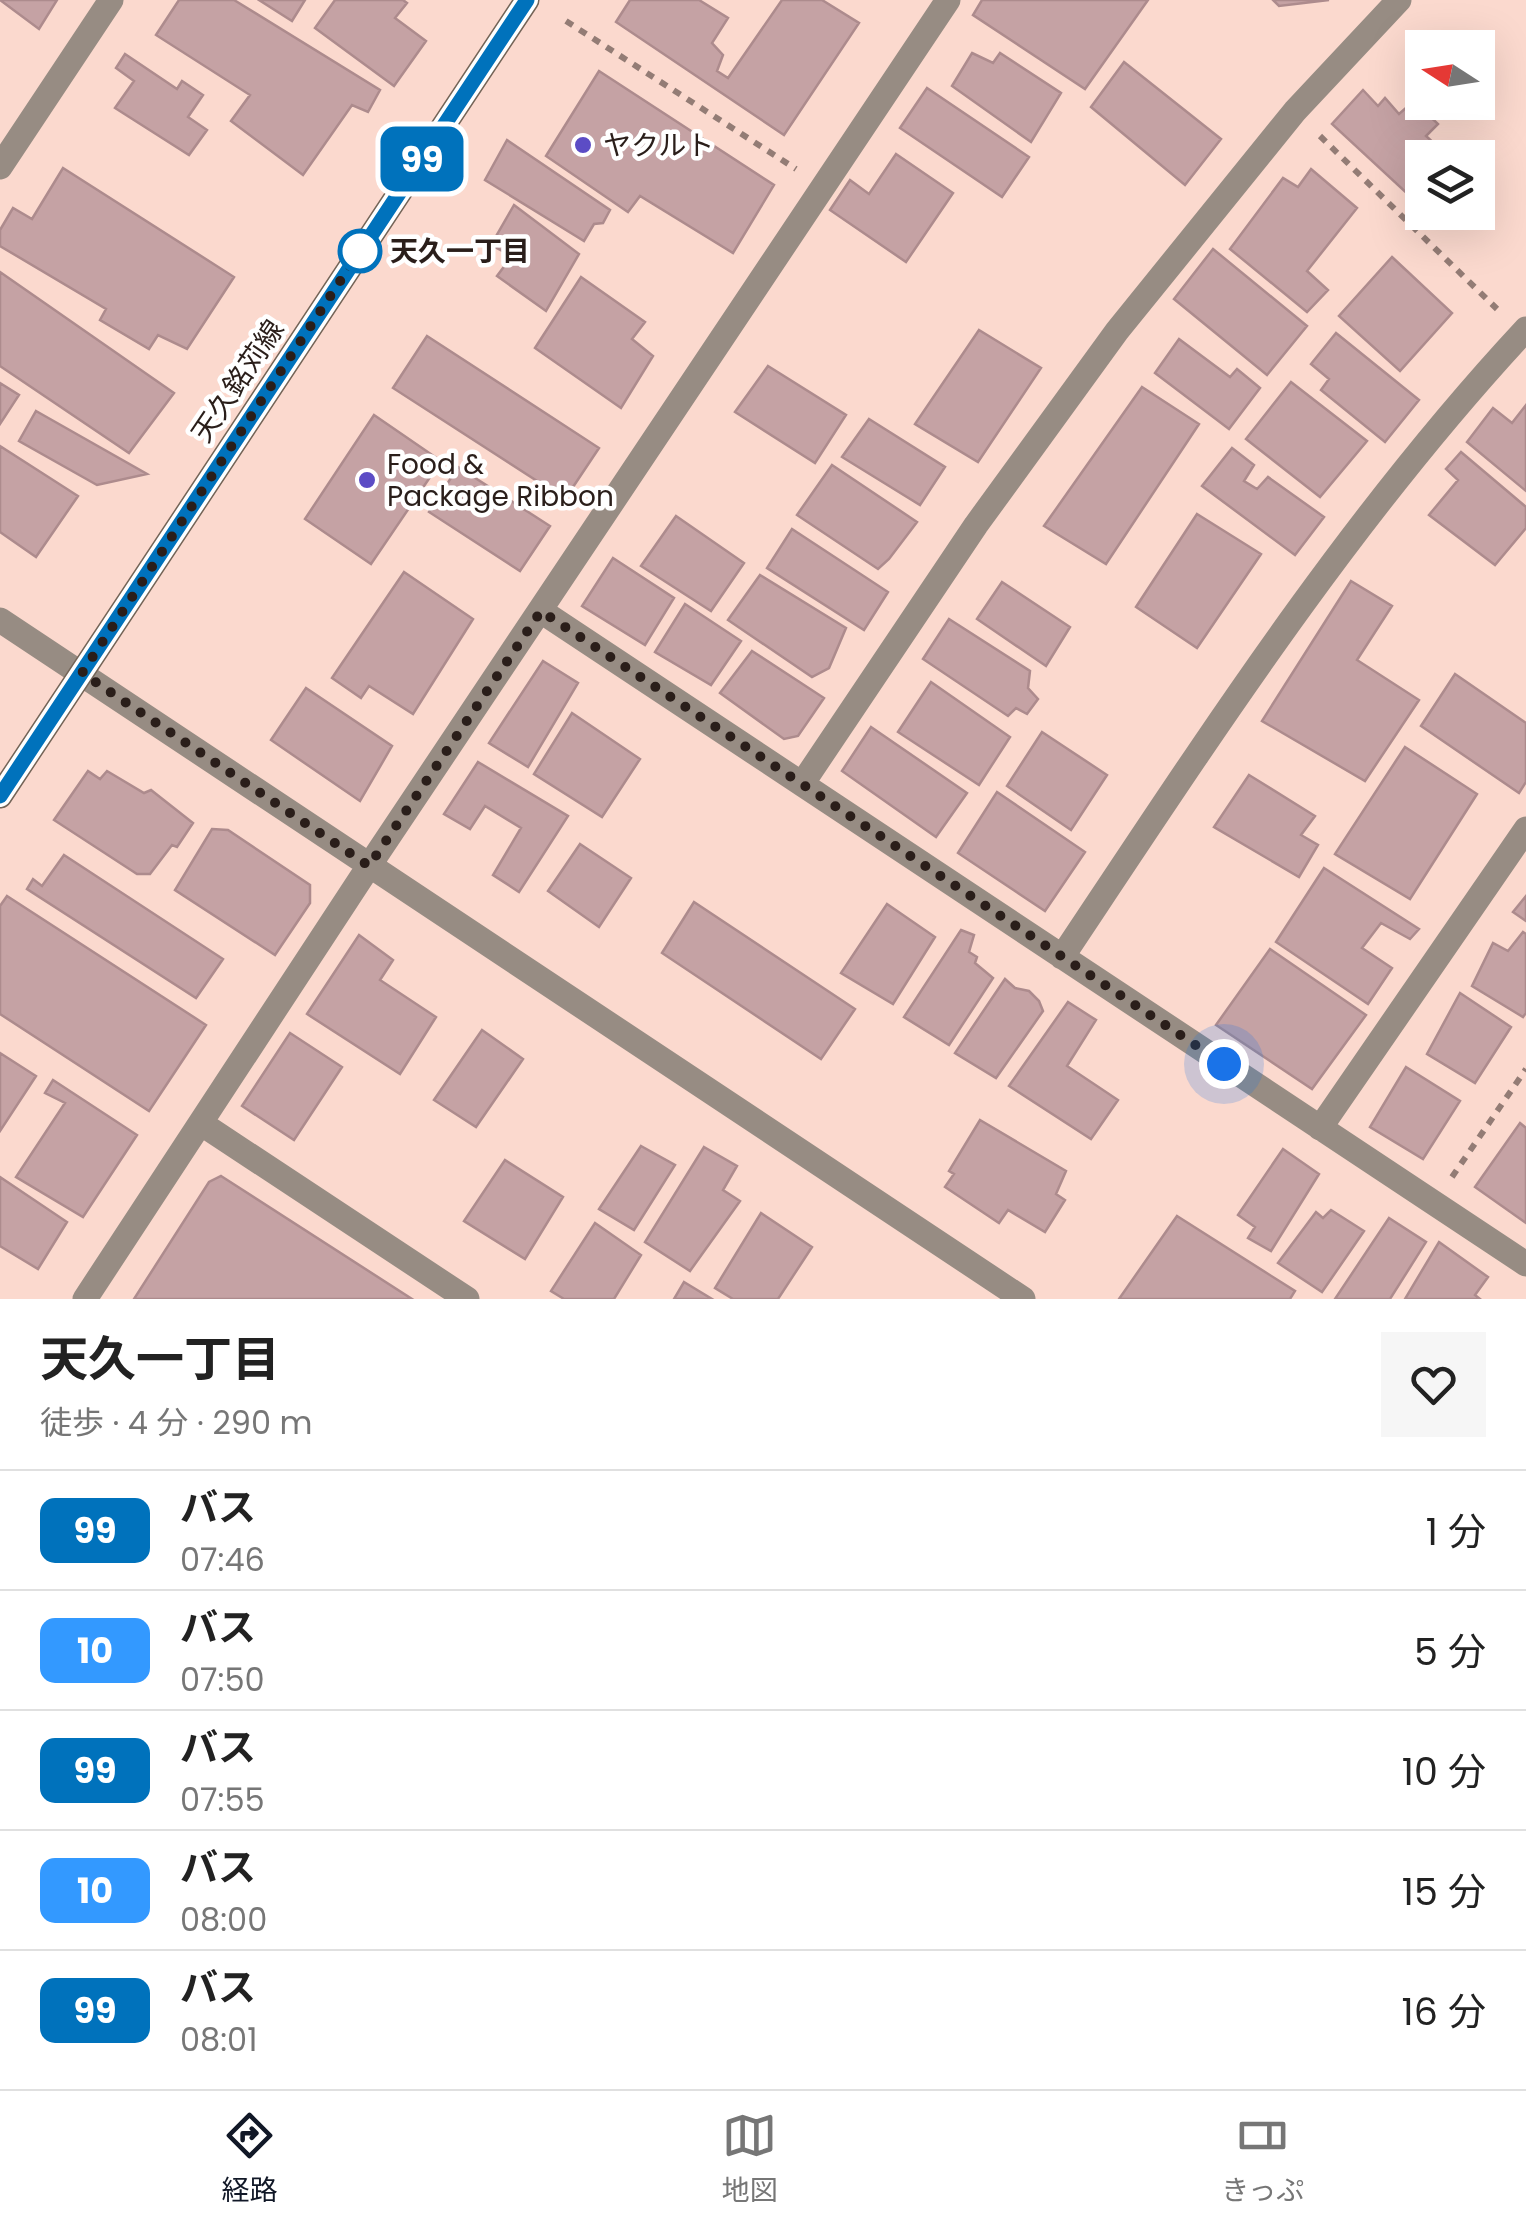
<!DOCTYPE html>
<html lang="ja">
<meta charset="utf-8">
<style>
body{margin:0;font-family:Poppins,"Noto Sans JP",sans-serif;background:#f6f6f6;color:#222;height:100vh;display:flex;flex-direction:column;font-size:38px;white-space:nowrap}
*{box-sizing:border-box;margin:0}
p{font-size:32px;color:#767676}
.icon{flex:none;width:55px;height:55px;fill:none;stroke:currentColor;stroke-width:2;stroke-linecap:round;stroke-linejoin:round}
.map{position:relative;height:1299px;overflow:hidden}
.panel{display:flex;flex-direction:column;background:#fff;flex:1}
.panel>*{flex:none}
.badge{padding:0 20px;border-radius:15px;font-size:35px;line-height:65px}
.needle{width:65px;rotate:282deg}
.controls{position:absolute;left:1405px;top:30px;display:grid;gap:20px}
.controls a{display:grid;place-items:center;width:90px;height:90px;border-radius:0px;background:#fff;box-shadow:0 10px 40px #0002;font-size:50px}
.you{position:absolute;width:50px;height:50px;margin:-25px;border:8px solid #fff;border-radius:50%;background:#1a73e8;box-shadow:0 0 0 15px #1a73e833}
.map>.badge{position:absolute;translate:-50% -50%;box-shadow:0 0 0 5px #fff}
.round{display:grid;place-items:center;flex:none;width:105px;height:105px;border-radius:0px;background:#f6f6f6}
.overview{display:flex;align-items:center;justify-content:space-between;height:170px;padding:0 40px}
h1{font-size:48px;font-weight:700;line-height:75px}
ul{padding:0;list-style:none}
li{display:flex;align-items:center;gap:30px;height:120px;padding:0 40px;border-top:2px solid #e0e0e0}
li div{flex:1}
li b{display:block;font-size:38px}
li em{font-style:normal}
li .badge{min-width:110px;font-weight:700;text-align:center}
.tab-bar{display:flex;justify-content:space-around;align-items:center;height:140px;border-top:2px solid #e0e0e0;background:#fff;font-size:28px;color:#767676}
.tab-bar a{display:grid;justify-items:center;gap:5px}
.tab-bar .active{color:#111827}
.map>svg:first-child{display:block}
.building{fill:#c5a2a4;stroke:#ad8b8d;stroke-width:2.5}
.lines{fill:none;stroke-linecap:round;stroke-linejoin:round}
.path{stroke:#937c75;stroke-width:6;stroke-dasharray:8 8;stroke-linecap:butt}
.street{stroke:#978c83;stroke-width:25}
.secondary{stroke:#736457;stroke-width:25}
.line-casing{stroke:#fff;stroke-width:22}
.line{stroke:#0072bc;stroke-width:15}
.walk{stroke:#2a1e1a;stroke-width:10;stroke-dasharray:0 18}
.poi-dot{fill:#5c4cc5;stroke:#fff;stroke-width:4}
.stop-dot{fill:#fff;stroke:#0072bc;stroke-width:5}
.labels{text-anchor:middle;dominant-baseline:central;stroke-width:9;stroke-linejoin:round;paint-order:stroke}
.poi-label{font-size:28px;fill:#2a1e1a;stroke:#fff;text-anchor:start}
.stop-label{font-size:28px;font-weight:bold;fill:#2a1e1a;stroke:#fff;text-anchor:start}
.street-label{font-size:28px;fill:#2a1e1a;stroke:#fff}
</style>
<div class="map">
<svg width="1526" height="1299" viewBox="0 0 1526 1299">
<rect width="100%" height="100%" fill="#fbd9ce"/>
<path class="building" d="M0 0H57L39 29Z
M179 0H234L380 90 368 112 352 105 303 175 231 121 250 95 156 35Z
M259 0H305L292 21Z
M335 0H403L407 3 395 18 426 41 394 86 315 28Z
M630 0H699L728 18 712 43 723 55 717 71 728 78 782 0H822L859 23 784 135 616 22Z
M982 0H1148L1085 89 973 15Z
M1273 0H1329L1279 6Z
M972 53 993 63 1000 53 1061 93 1031 142 952 86Z
M125 54 177 89 182 81 203 95 188 117 207 130 189 155 115 108 134 81 116 68Z
M1124 62 1221 139 1185 185 1091 107Z
M599 71 774 185 733 253 640 196 628 212 546 156Z
M927 88 1029 157 1002 197 900 128Z
M1363 90 1378 106 1385 98 1399 114 1414 101 1438 124 1426 136 1449 157 1422 158V186L1412 198 1332 124Z
M507 140 610 210 603 223 594 224 584 241 485 180Z
M896 154 953 193 906 262 830 210 850 180 869 194Z
M63 168 234 277 187 349 158 335 149 349 100 320 106 309 0 246V230L13 208 32 219Z
M1311 169 1357 208 1307 271 1328 290 1307 312 1230 249 1283 178 1298 187Z
M514 205 579 254 546 311 497 276 512 256 491 245Z
M1213 249 1307 326 1267 375 1174 299Z
M1392 257 1452 313 1400 371 1339 316Z
M0 272 174 393 129 453 0 366Z
M581 277 645 322 632 339 653 356 621 408 535 348Z
M979 330 1041 368 978 462 915 424Z
M1336 333 1419 400 1385 442 1321 390 1329 379 1311 364Z
M427 336 599 448 565 499 393 388Z
M1179 339 1230 377 1237 369 1260 388 1229 429 1155 373Z
M768 366 846 415 815 463 735 412Z
M1291 382 1367 441 1320 497 1246 439Z
M0 383 19 395 0 424Z
M1142 387 1199 424 1106 564 1044 526Z
M1526 405V491L1467 442 1493 408 1512 423Z
M36 411 147 474 97 485 19 441Z
M374 415 441 461 371 564 305 519Z
M869 419 945 467 920 505 842 457Z
M0 446 78 496 36 557 0 532Z
M1232 448 1254 465 1244 481 1257 489 1268 477 1324 517 1295 555 1202 486Z
M1461 452 1526 507V528L1495 565 1429 515 1458 480 1446 469Z
M832 465 917 522 889 559 878 569 797 515Z
M458 467 550 526 520 571 429 512Z
M1197 514 1261 554 1197 648 1136 607Z
M676 516 744 563 711 611 641 566Z
M792 529 888 592 864 630 767 568Z
M613 558 674 598 645 645 582 606Z
M404 572 473 619 413 714 369 686 361 698 332 678Z
M760 575 846 628 829 668 812 677 728 620Z
M1351 581 1392 606 1357 660 1419 700 1365 781 1262 721Z
M1002 582 1070 627 1046 666 977 619Z
M685 604 741 641 711 685 655 652Z
M949 619 1030 671 1028 688 1038 699 1027 714 1016 708 1008 716 923 659Z
M752 651 824 698 798 736 784 739 720 693Z
M543 661 578 683 528 767 489 743Z
M1455 674 1526 723V782L1519 793 1421 726Z
M931 682 1010 737 979 785 898 732Z
M306 688 392 746 360 801 271 740Z
M572 713 640 759 602 817 534 774Z
M871 727 967 793 936 837 842 771Z
M1042 732 1107 775 1071 830 1007 786Z
M1405 747 1477 794 1410 899 1335 854Z
M478 762 568 816 519 892 493 875 521 828 485 806 470 829 444 814Z
M88 771 100 779 107 771 144 793 151 790 193 823 177 847 172 845 150 874H137L54 820Z
M1249 775 1315 816 1301 835 1318 845 1299 877 1214 827Z
M997 792 1085 852 1045 911 958 853Z
M212 829 228 830 310 885V903L275 955 175 890Z
M580 844 631 878 599 927 548 891Z
M64 855 223 959 196 998 27 889 33 879 42 886Z
M1324 868 1419 929 1410 939 1381 923 1362 948 1392 968 1368 1004 1276 942Z
M7 896 206 1025 149 1111 0 1014V906Z
M1526 896V921L1513 912Z
M694 902 855 1009 821 1059 662 953Z
M887 904 935 937 893 1004 841 973Z
M961 930 974 935 969 952 977 957 975 963 993 978 949 1045 904 1017Z
M1523 932 1526 934V1013L1523 1017 1472 986 1493 943 1508 951Z
M359 935 393 960 380 980 436 1017 400 1074 307 1014Z
M1270 949 1366 1015 1312 1089 1216 1025Z
M1005 979 1015 988 1029 991 1039 1001 1043 1011 996 1078 955 1053Z
M1460 993 1511 1027 1475 1083 1427 1054Z
M1068 1002 1096 1020 1067 1066 1118 1100 1091 1139 1009 1086Z
M482 1030 523 1059 476 1127 434 1100Z
M290 1033 342 1067 294 1140 242 1106Z
M0 1053 36 1076 0 1131Z
M1406 1067 1460 1101 1423 1159 1370 1127Z
M53 1080 137 1135 83 1217 16 1177 65 1103 45 1093Z
M980 1120 1066 1171 1056 1194 1065 1200 1045 1232 1008 1210 999 1223 945 1187 954 1174 949 1171Z
M1520 1123 1526 1128V1223L1475 1187Z
M641 1146 675 1165 634 1230 599 1209Z
M704 1147 737 1166 723 1190 740 1201 690 1271 645 1242Z
M1283 1149 1319 1174 1271 1251 1248 1238 1255 1227 1238 1215Z
M505 1160 563 1197 525 1259 464 1221Z
M221 1176 412 1299H134L209 1182Z
M0 1177 67 1222 38 1269 0 1246Z
M1331 1210 1364 1231 1322 1292 1278 1263 1316 1212 1323 1218Z
M761 1213 812 1247 778 1299H733L715 1288Z
M1177 1216 1295 1291 1290 1299H1119Z
M1389 1218 1426 1242 1390 1299H1335Z
M595 1223 641 1255 614 1299H564L551 1291Z
M1439 1242 1488 1277 1475 1295 1480 1299H1405Z
M684 1282 712 1299H674Z"/>
<g class="lines">
<path class="path" d="M566 21 796 169
M1320 136 1497 309
M1452 1177 1526 1069"/>
<path class="street" d="M0 167 111 0
M541 611 1526 1264
M0 620 1023 1299
M802 784 976 525 1117 331 1295 111 1399 0
M1062 957C1206 741 1349 519 1526 329
M202 1124 467 1299
M1320 1128 1526 829
M85 1299 369 866 948 0"/>
<path class="secondary" d="M0 796 527 0"/>
</g>
<g class="lines">
<g class="line-casing">
<path id="line" d="M0 796 527 0"/>
</g>
<use href="#line" class="line"/>
<path class="walk" d="M360 251 82 673 369 866 541 611 1224 1064"/>
</g>
<g class="poi-dot">
<circle cx="583" cy="145" r="10"/>
<circle cx="367" cy="480" r="10"/>
</g>
<circle class="stop-dot" cx="360" cy="251" r="20"/>
<g class="labels">
<g class="poi-label">
<text x="603" y="145">ヤクルト</text>
<text x="387" y="464">Food &amp;<tspan x="387" dy="32">Package Ribbon</tspan></text>
</g>
<g class="stop-label">
<text x="390" y="251">天久一丁目</text>
</g>
<g class="street-label">
<text transform="translate(238 381) rotate(-56)">天久銘苅線</text>
</g>
</g>
</svg>
<div class="controls">
<a><svg class="needle" viewBox="-14 -14 28 28"><path d="M0-13l5 13h-10z" fill="#e53935"/><path d="M0 13l5-13h-10z" fill="#767676"/></svg></a>
<a><svg class="icon" aria-label="layers" viewBox="0 0 24 24"><path d="M12 4l9 5-9 5-9-5zM3 14l9 5 9-5"/></svg></a>
</div>
<div class="you" style="left:1224px;top:1064px"></div>
<b class="badge" style="left:422px;top:159px;background:#0072bc;color:#fff">99</b>
</div>
<section class="panel">
<div class="overview"><div><h1>天久一丁目</h1><p>徒歩 · 4 分 · 290 m</p></div><a class="round"><svg class="icon" aria-label="heart" viewBox="0 0 24 24"><path d="M12 20l-8-8c-3-5 5-10 8-4 3-6 11-1 8 4z"/></svg></a></div>
<ul>
<li><span class="badge" style="background:#0072bc;color:#fff">99</span><div><b>バス</b><p>07:46</p></div><em>1 分</em></li>
<li><span class="badge" style="background:#39f;color:#fff">10</span><div><b>バス</b><p>07:50</p></div><em>5 分</em></li>
<li><span class="badge" style="background:#0072bc;color:#fff">99</span><div><b>バス</b><p>07:55</p></div><em>10 分</em></li>
<li><span class="badge" style="background:#39f;color:#fff">10</span><div><b>バス</b><p>08:00</p></div><em>15 分</em></li>
<li><span class="badge" style="background:#0072bc;color:#fff">99</span><div><b>バス</b><p>08:01</p></div><em>16 分</em></li>
</ul>
</section>
<nav class="tab-bar">
<a class="active"><svg class="icon" aria-label="directions" viewBox="0 0 24 24"><path d="M12 3l9 9-9 9-9-9zM9 14v-3h6M13 9l2 2-2 2"/></svg>経路</a>
<a><svg class="icon" aria-label="map" viewBox="0 0 24 24"><path d="M3 6l6-2 6 2 6-2v14l-6 2-6-2-6 2zM9 4v14M15 6v14"/></svg>地図</a>
<a><svg class="icon" aria-label="tickets" viewBox="0 0 24 24"><path d="M3 7h18v10H3zM15 7v10"/></svg>きっぷ</a>
</nav>
